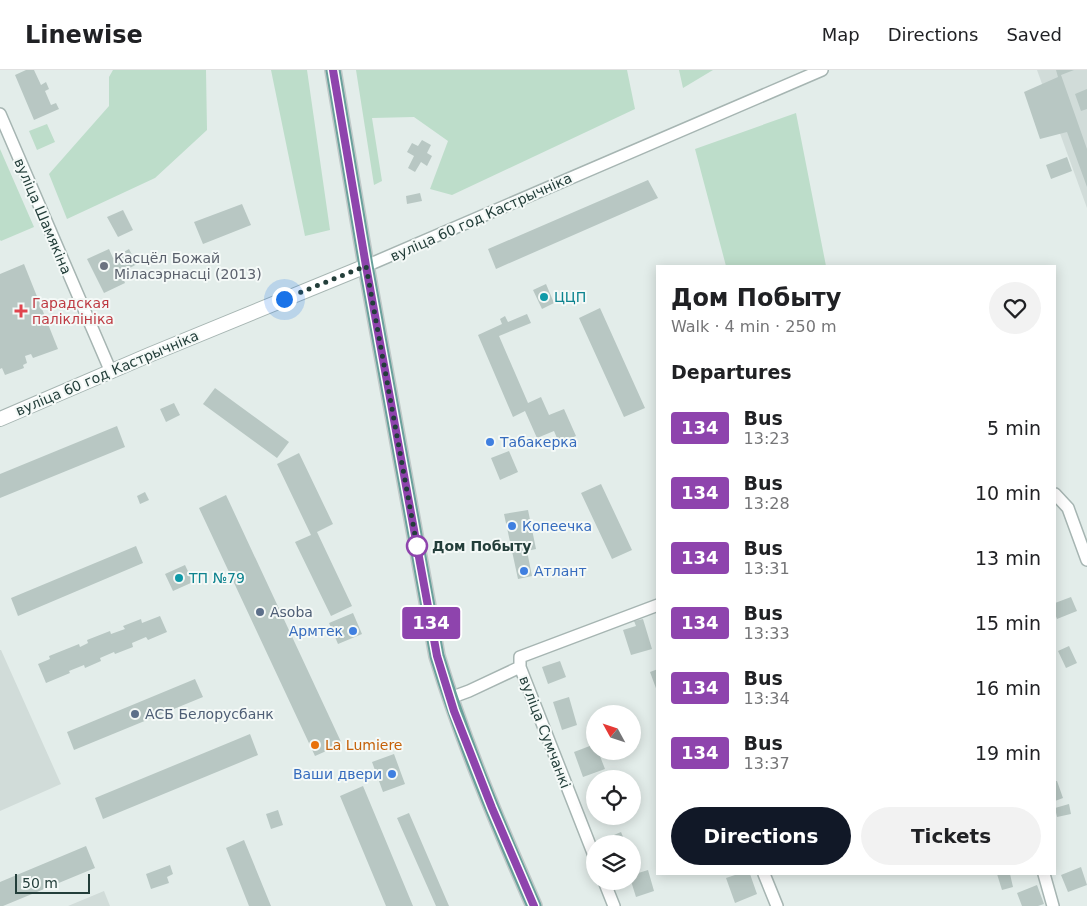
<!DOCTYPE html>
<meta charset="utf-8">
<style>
body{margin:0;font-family:"DejaVu Sans",sans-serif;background:#f2f2f2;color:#202124;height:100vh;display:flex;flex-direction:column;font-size:19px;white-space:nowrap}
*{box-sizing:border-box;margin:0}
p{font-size:16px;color:#757577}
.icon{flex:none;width:28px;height:28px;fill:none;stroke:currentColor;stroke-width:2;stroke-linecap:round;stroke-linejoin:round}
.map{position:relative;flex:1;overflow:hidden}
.side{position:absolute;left:656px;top:195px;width:400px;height:610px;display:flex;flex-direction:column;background:#fff;border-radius:0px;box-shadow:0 2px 12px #0003}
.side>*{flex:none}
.badge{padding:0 10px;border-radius:4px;font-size:18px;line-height:32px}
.needle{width:32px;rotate:310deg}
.controls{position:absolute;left:586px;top:635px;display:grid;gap:10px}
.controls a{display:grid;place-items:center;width:55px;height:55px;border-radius:50%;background:#fff;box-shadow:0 2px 12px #0003;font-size:25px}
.scale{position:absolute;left:15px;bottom:12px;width:75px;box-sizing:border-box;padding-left:5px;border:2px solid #233e3a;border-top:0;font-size:14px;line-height:18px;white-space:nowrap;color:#233e3a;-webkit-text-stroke:4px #f4f9f7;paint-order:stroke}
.you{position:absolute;width:25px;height:25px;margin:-12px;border:4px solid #fff;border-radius:50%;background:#1a73e8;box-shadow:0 0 0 8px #1a73e833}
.map>.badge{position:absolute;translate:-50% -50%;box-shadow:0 0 0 2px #fff}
h2{padding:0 15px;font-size:19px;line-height:45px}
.round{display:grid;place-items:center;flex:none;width:52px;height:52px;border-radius:26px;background:#f2f2f2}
.headline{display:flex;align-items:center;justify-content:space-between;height:85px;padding:0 15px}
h1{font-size:24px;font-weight:700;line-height:38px}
.primary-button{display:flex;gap:10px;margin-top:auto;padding:10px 15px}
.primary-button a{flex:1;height:58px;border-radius:30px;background:#111827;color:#fff;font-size:20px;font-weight:700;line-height:58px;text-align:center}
.primary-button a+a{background:#f2f2f2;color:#202124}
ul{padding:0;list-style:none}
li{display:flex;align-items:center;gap:15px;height:65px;padding:0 15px}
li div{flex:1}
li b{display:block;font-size:19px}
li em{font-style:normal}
li .badge{min-width:55px;font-weight:700;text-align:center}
header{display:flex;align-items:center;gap:30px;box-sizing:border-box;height:70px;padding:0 25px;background:#fff;border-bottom:1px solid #e0e0e0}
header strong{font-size:24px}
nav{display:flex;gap:28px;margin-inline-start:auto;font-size:18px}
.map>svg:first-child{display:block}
.built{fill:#d1dcd9}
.green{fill:#bdddca}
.building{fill:#b8c7c3}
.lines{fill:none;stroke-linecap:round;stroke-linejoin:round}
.minor-casing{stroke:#a6b5b2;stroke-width:14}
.tertiary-casing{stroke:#a6b5b2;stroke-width:16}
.primary-casing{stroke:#c1c9c8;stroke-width:18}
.minor{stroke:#fff;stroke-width:11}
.tertiary{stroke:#fff;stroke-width:14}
.primary{stroke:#69a19b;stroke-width:15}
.line-casing{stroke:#fff;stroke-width:11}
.line{stroke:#8e44ad;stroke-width:8}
.walk{stroke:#233e3a;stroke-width:5;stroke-dasharray:0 9}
.worship-dot{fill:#6b7280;stroke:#f4f9f7;stroke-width:2}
.culture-dot{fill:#0f9aa8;stroke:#f4f9f7;stroke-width:2}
.health-dot{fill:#e0444e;stroke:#f4f9f7;stroke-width:2}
.shop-dot{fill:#3f7fe0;stroke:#f4f9f7;stroke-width:2}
.stop-dot{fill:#fff;stroke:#8e44ad;stroke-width:2.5}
.service-dot{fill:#5c6f8a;stroke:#f4f9f7;stroke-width:2}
.food-dot{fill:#e8710a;stroke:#f4f9f7;stroke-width:2}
.labels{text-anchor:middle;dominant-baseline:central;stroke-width:4;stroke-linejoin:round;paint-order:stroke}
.street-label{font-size:14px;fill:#233e3a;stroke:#f4f9f7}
.worship-label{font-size:14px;fill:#5b616d;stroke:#f4f9f7;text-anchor:start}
.culture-label{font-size:14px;fill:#0d838f;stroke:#f4f9f7;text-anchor:start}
.health-label{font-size:14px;fill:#be3a42;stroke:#f4f9f7;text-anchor:start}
.shop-label{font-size:14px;fill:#366cbe;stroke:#f4f9f7;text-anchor:start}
.stop-label{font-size:14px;font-weight:bold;fill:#233e3a;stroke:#f4f9f7;text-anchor:start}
.service-label{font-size:14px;fill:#4e5e75;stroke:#f4f9f7;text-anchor:start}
.food-label{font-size:14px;fill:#c56008;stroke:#f4f9f7;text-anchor:start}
</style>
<header>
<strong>Linewise</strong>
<nav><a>Map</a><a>Directions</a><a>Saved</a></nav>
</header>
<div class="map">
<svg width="1087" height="836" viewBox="0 0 1087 836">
<rect width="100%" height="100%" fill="#e3edea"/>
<path class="built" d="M1037 0H1087V138Z
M0 580H1L61 714 0 741Z
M104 821 110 836H68Z"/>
<path class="green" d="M113 0H206L207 60 155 108 67 149 49 104 109 36V7Z
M271 0H307L330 160 305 166Z
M356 0H627L635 39 452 125 430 119 448 71 414 47 372 48 382 111 374 115Z
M679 0H713L683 18Z
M796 43 826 196H726L695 79Z
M47 54 55 72 37 80 29 61Z
M0 79 34 157 1 171 0 170Z"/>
<path class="building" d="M26 0H34L41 15 46 12 49 19 45 21 51 35 56 33 59 39 34 50 15 5Z
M1056 0H1074L1061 5 1087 79V117L1067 62 1040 69 1024 22 1058 7Z
M1087 19V39L1081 41 1075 24Z
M422 70 431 75 427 83 432 86 427 96 421 92 415 102 408 98 414 86 407 82 412 73 418 76Z
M1067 87 1072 101 1051 109 1046 95Z
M648 110 658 128 496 199 488 179Z
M420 123 422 131 407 134 406 126Z
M242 134 251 155 203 174 194 152Z
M123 140 133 160 118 167 107 147Z
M109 179 113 188 129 179 137 194 121 203 125 213 104 223 87 189Z
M24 194 58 279 33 288 31 284 25 286 27 293 23 295 24 298 5 305 2 298 0 299V204Z
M546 214 554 233 542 239 533 220Z
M600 238 645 338 624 347 579 248Z
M527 244 531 253 499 266 528 333 541 327 549 345 564 339 576 366 559 373 554 361 537 368 525 341 513 347 478 265 502 254 500 249 505 246 508 252Z
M215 318 289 372 277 388 203 334Z
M174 333 180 345 166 352 160 339Z
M117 356 125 377 0 428V404Z
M509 381 518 402 500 410 491 388Z
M299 383 333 454 317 462 352 536 331 546 295 472 311 465 277 394Z
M601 414 632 480 612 489 581 423Z
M145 422 149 430 140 434 137 426Z
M226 425 342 674 315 686 199 438Z
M528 440 536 479 527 481 532 506 518 509 504 444Z
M136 476 143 493 18 546 11 528Z
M185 495 193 512 173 521 165 504Z
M1071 527 1077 541 1057 549 1055 544V533Z
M353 543 362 564 338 574 329 553Z
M160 546 167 562 148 570 146 567 132 573 133 577 115 584 114 582 100 588 101 591 85 598 84 595 69 601 70 603 46 613 38 594 50 589 49 586 79 574 80 577 88 573 87 570 110 561 111 564 125 559 123 556 141 549 142 553Z
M643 549 652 579 631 585 623 560 636 556 634 551Z
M1069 576 1077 593 1066 598 1058 581Z
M560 591 566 607 548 614 542 597Z
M658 599V621H657L650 602Z
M195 609 203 627 74 680 67 662Z
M569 627 577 655 562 660 553 632Z
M250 664 258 685 103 749 95 728Z
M595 674V681H598L605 699 583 707 574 682Z
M394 684 405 714 383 722 372 692Z
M1055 711H1057L1063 728 1055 731Z
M363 716 413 836H386L340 726Z
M1069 734 1071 744 1057 747 1055 738Z
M278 740 283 755 271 759 266 744Z
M409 743 449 836H436L397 748Z
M621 762 626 774H610L607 768Z
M244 770 271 836H249L226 778Z
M86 776 95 798 3 836H0V812Z
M170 795 173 804 167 807 169 813 151 819 146 804Z
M1081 797 1087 815 1068 822 1061 805Z
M648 800 654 821 636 827 631 811H632V805Z
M738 804H750L757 824 735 833 726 808Z
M997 804H1010L1013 817 1002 820Z
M1037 815 1044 834 1038 836H1022L1017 823Z"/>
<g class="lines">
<g class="minor-casing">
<path id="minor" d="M0 44 111 302
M366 196 822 0
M1055 424 1068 438 1087 490
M450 628 469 621 520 597
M595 788 520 597V587L658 535
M764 804 777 836
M1044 804 1053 836
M604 811 614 836"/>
</g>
<g class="tertiary-casing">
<path id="tertiary" d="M0 349 149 285 366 196"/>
</g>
<g class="primary-casing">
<path id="primary" d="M333 0 366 196 437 586C463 672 498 754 534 836"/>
</g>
<use href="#minor" class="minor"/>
<use href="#tertiary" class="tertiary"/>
<use href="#primary" class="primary"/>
</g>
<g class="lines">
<g class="line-casing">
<path id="line" d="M333 0 366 196 437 586 454 641 492 738 534 836"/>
</g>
<use href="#line" class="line"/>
<path class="walk" d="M284 229 366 196 417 476"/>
</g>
<circle class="worship-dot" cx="104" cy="196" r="5"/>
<g class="culture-dot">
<circle cx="544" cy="227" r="5"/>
<circle cx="179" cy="508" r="5"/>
</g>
<path class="health-dot" d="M18.5 233.5h5v5h5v5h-5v5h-5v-5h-5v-5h5z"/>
<g class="shop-dot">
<circle cx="490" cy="372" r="5"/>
<circle cx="512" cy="456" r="5"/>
<circle cx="524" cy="501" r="5"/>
<circle cx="353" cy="561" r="5"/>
<circle cx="392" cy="704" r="5"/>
</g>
<circle class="stop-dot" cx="417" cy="476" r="10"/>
<g class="service-dot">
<circle cx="260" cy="542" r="5"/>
<circle cx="135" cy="644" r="5"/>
</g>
<circle class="food-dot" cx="315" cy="675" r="5"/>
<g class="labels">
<g class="street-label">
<text transform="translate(43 146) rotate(67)">вуліца Шамякіна</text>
<text transform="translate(481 147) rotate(-24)">вуліца 60 год Кастрычніка</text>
<text transform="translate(107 303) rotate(-23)">вуліца 60 год Кастрычніка</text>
<text transform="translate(545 662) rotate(69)">вуліца Сумчанкі</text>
</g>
<g class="worship-label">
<text x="114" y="188">Касцёл Божай<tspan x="114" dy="16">Міласэрнасці (2013)</tspan></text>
</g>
<g class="culture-label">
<text x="554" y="227">ЦЦП</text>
<text x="189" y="508">ТП №79</text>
</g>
<g class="health-label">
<text x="32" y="233">Гарадская<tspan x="32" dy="16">паліклініка</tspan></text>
</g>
<g class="shop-label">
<text x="500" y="372">Табакерка</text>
<text x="522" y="456">Копеечка</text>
<text x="534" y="501">Атлант</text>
<text x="343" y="561" text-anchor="end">Армтек</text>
<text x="382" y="704" text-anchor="end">Ваши двери</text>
</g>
<g class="stop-label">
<text x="432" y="476">Дом Побыту</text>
</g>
<g class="service-label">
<text x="270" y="542">Asoba</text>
<text x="145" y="644">АСБ Белорусбанк</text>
</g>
<g class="food-label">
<text x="325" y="675">La Lumiere</text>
</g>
</g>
</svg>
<div class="controls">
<a><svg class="needle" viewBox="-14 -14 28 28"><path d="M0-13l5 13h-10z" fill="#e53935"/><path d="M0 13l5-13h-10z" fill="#757577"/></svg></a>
<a><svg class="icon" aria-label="locate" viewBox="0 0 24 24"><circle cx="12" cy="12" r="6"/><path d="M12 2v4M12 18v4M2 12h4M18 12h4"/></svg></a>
<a><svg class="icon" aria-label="layers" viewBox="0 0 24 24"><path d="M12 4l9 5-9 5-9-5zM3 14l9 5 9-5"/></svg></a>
</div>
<div class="scale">50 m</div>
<div class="you" style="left:284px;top:229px"></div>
<b class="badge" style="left:431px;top:553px;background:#8e44ad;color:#fff">134</b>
<section class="side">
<div class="headline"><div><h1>Дом Побыту</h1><p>Walk · 4 min · 250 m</p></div><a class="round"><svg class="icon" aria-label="heart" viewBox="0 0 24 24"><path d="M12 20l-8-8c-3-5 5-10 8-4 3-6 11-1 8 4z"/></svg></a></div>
<h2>Departures</h2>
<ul>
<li><span class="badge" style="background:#8e44ad;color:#fff">134</span><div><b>Bus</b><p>13:23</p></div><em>5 min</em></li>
<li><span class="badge" style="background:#8e44ad;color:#fff">134</span><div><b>Bus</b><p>13:28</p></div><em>10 min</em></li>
<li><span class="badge" style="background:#8e44ad;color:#fff">134</span><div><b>Bus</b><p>13:31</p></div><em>13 min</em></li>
<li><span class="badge" style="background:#8e44ad;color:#fff">134</span><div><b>Bus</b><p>13:33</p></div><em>15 min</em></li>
<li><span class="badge" style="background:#8e44ad;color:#fff">134</span><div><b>Bus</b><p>13:34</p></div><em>16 min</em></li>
<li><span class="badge" style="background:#8e44ad;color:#fff">134</span><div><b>Bus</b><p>13:37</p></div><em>19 min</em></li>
</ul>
<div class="primary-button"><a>Directions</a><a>Tickets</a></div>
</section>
</div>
